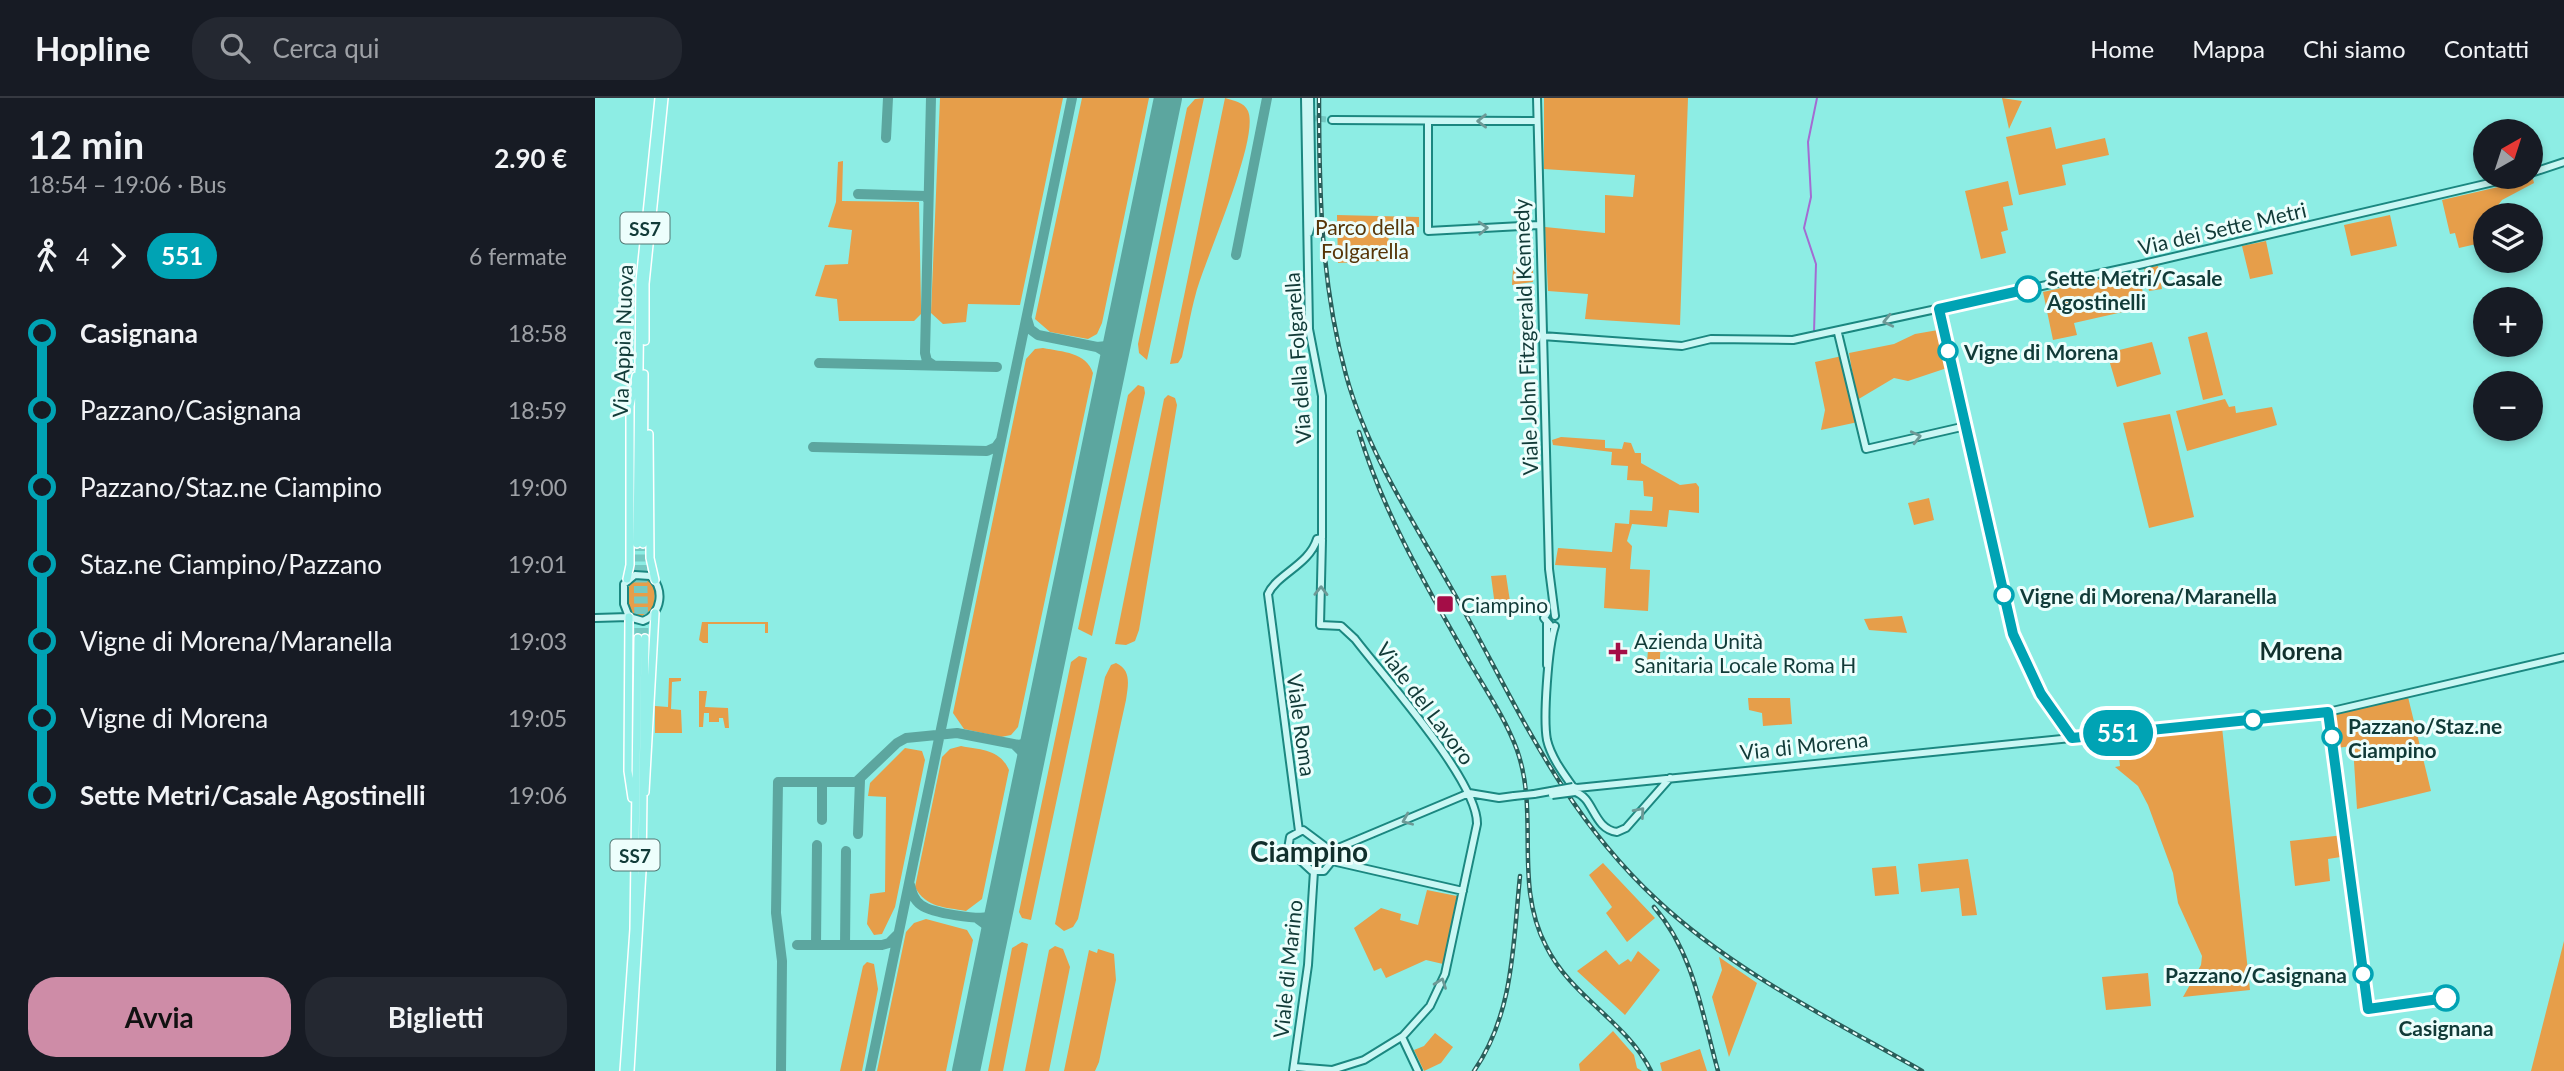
<!DOCTYPE html>
<html lang="it">
<meta charset="utf-8">
<style>
body{margin:0;font-family:Lato,sans-serif;background:#242831;color:#f1f3f6;height:100vh;display:flex;flex-direction:column;font-size:26px;white-space:nowrap}
*{box-sizing:border-box;margin:0}
p{font-size:23px;color:#9ea1a6}
.icon{flex:none;width:38px;height:38px;fill:none;stroke:currentColor;stroke-width:2;stroke-linecap:round;stroke-linejoin:round}
.map{position:relative;flex:1;overflow:hidden}
.details{display:flex;flex-direction:column;background:#171b24;width:595px}
.details>*{flex:none}
.badge{padding:0 14px;border-radius:23px;font-size:24px;line-height:46px}
.needle{width:46px;rotate:39deg}
.buttons{position:absolute;left:1878px;top:21px;display:grid;gap:14px}
.buttons a{display:grid;place-items:center;width:70px;height:70px;border-radius:50%;background:#171b24;box-shadow:0 4px 10px #0003;font-size:35px}
.map>.badge{position:absolute;translate:-50% -50%;box-shadow:0 0 0 4px #fff}
.legs{display:flex;align-items:center;gap:10px;height:77px;padding:0 28px;font-size:23px}
.legs p{margin-inline-start:auto}
.overview{display:flex;align-items:center;justify-content:space-between;height:119px;padding:0 28px}
h1{font-size:38px;font-weight:700;line-height:52px}
.button{display:flex;gap:14px;margin-top:auto;padding:14px 28px}
.button a{flex:1;height:80px;border-radius:28px;background:#ce8ca7;color:#111;font-size:28px;font-weight:700;line-height:80px;text-align:center}
.button a+a{background:#242831;color:#f1f3f6}
ul{padding:0 28px;list-style:none}
li{display:flex;align-items:center;gap:24px;height:77px;font-size:26px}
li i{display:grid;place-items:center;width:10px;height:100%;margin:0 9px;background:currentColor}
li i::after{content:'';width:18px;height:18px;margin:-9px;border:5px solid;border-radius:50%;background:#171b24}
li p{margin-inline-start:auto}
li:first-child i{background:linear-gradient(#0000 50%,currentColor 0)}
li:last-child i{background:linear-gradient(currentColor 50%,#0000 0)}
header{display:flex;align-items:center;gap:42px;box-sizing:border-box;height:98px;padding:0 35px;background:#171b24;border-bottom:2px solid #363941}
header strong{font-size:33px}
nav{display:flex;gap:38px;margin-inline-start:auto;font-size:24px}
.search{width:490px;height:63px;background:#242831;display:flex;align-items:center;gap:18px;box-sizing:border-box;padding:0 24px;border-radius:28px;color:#9ea1a6;font-size:26px}
main{display:flex;flex:1;min-height:0}
.map>svg:first-child{display:block}
.green{fill:#e69e4a}
.lines{fill:none;stroke-linecap:round;stroke-linejoin:round}
.stream{stroke:#a36cd2;stroke-width:2}
.taxiway{stroke:#5ca69f;stroke-width:10}
.runway{stroke:#5ca69f;stroke-width:28}
.secondary-tunnel{stroke:#74c9c2;stroke-width:6;stroke-dasharray:6 3;stroke-linecap:butt}
.primary-tunnel{stroke:#74c9c2;stroke-width:7;stroke-dasharray:7 3.5;stroke-linecap:butt}
.secondary-casing{stroke:#1b8780;stroke-width:10}
.primary-casing{stroke:#fff;stroke-width:10}
.secondary{stroke:#c9f7f4;stroke-width:6}
.primary{stroke:#93efe8;stroke-width:7}
.rail-casing{stroke:#2a5e5a;stroke-width:4.5}
.rail{stroke:#edfefc;stroke-width:2;stroke-dasharray:5;stroke-linecap:butt}
.secondary-bridge-casing{stroke:#1b8780;stroke-width:10;stroke-linecap:butt}
.secondary-bridge{stroke:#c9f7f4;stroke-width:6}
.oneway{stroke:#6d9996}
.line-1-casing{stroke:#fff;stroke-width:16}
.line-1{stroke:#00a3b4;stroke-width:10}
.stop-1-dot{fill:#fff;stroke:#00a3b4;stroke-width:3.5}
.poi-dot{fill:#a40d47;stroke:#edfefc;stroke-width:2.5}
.labels{text-anchor:middle;dominant-baseline:central;stroke-width:6;stroke-linejoin:round;paint-order:stroke}
.shield{fill:#edfefc;stroke:#537673;stroke-width:2}
.shield-label{font-size:19px;font-weight:bold;fill:#113b38}
.park-label{font-size:21px;fill:#573507;stroke:#edfefc}
.street-label{font-size:21px;fill:#113b38;stroke:#edfefc}
.stop-label{font-size:21px;font-weight:bold;fill:#113b38;stroke:#edfefc;text-anchor:start}
.poi-label{font-size:21px;fill:#113b38;stroke:#edfefc;text-anchor:start}
.quarter-label{font-size:24px;font-weight:bold;fill:#11302d;stroke:#edfefc}
.district-label{font-size:28px;font-weight:bold;fill:#11302d;stroke:#edfefc}
</style>
<header>
<strong>Hopline</strong>
<div class="search"><svg class="icon" aria-label="search" viewBox="0 0 24 24"><circle cx="10" cy="10" r="6"/><path d="M15 15l6 6"/></svg>Cerca qui</div>
<nav><a>Home</a><a>Mappa</a><a>Chi siamo</a><a>Contatti</a></nav>
</header>
<main>
<section class="details">
<div class="overview"><div><h1>12 min</h1><p>18:54 – 19:06 · Bus</p></div><b>2.90 €</b></div>
<div class="legs"><svg class="icon" aria-label="walk" viewBox="0 0 24 24"><circle cx="13" cy="4" r="2"/><path d="M13 8l-2 6 4 7M11 14l-3 7M7 12l3-4h3l4 4"/></svg>4<svg class="icon" aria-label="forward" viewBox="0 0 24 24"><path d="M9 5l7 7-7 7"/></svg><b class="badge" style="background:#00a3b4;color:#fff">551</b><p>6 fermate</p></div>
<ul>
<li><i style="color:#00a3b4"></i><b>Casignana</b><p>18:58</p></li>
<li><i style="color:#00a3b4"></i><span>Pazzano/Casignana</span><p>18:59</p></li>
<li><i style="color:#00a3b4"></i><span>Pazzano/Staz.ne Ciampino</span><p>19:00</p></li>
<li><i style="color:#00a3b4"></i><span>Staz.ne Ciampino/Pazzano</span><p>19:01</p></li>
<li><i style="color:#00a3b4"></i><span>Vigne di Morena/Maranella</span><p>19:03</p></li>
<li><i style="color:#00a3b4"></i><span>Vigne di Morena</span><p>19:05</p></li>
<li><i style="color:#00a3b4"></i><b>Sette Metri/Casale Agostinelli</b><p>19:06</p></li>
</ul>
<div class="button"><a>Avvia</a><a>Biglietti</a></div>
</section>
<div class="map">
<svg width="1969" height="973" viewBox="0 0 1969 973">
<rect width="100%" height="100%" fill="#8dede4"/>
<path class="green" d="M345 0H468L425 207 373 206 371 224 348 226 336 215Z
M487 0H554L507 225 502 236 493 241 455 234 440 221Z
M609 0 552 262 544 255 543 246 592 10 600 1Z
M630 0C639 3 649 4 653 13 665 40 610 161 601 195 595 216 592 238 587 259L583 265 575 266Z
M949 0H1093L1085 227 990 221 993 196 953 193 950 129 1010 135V97L1038 99 1040 77 949 71Z
M1407 0 1427 3 1414 31Z
M1456 29 1461 51 1510 40 1514 57 1467 67 1471 87 1424 97 1411 39Z
M248 63 247 103 324 104 326 206V216L319 223H244L242 201 220 198 230 167 253 166 257 132 233 129 241 104 243 64Z
M1938 81 1939 85 1907 102 1900 111 1902 117H1890V144L1864 150 1860 135 1855 136 1847 102Z
M1413 83 1418 107 1408 109 1413 132 1406 134 1411 155 1386 161 1370 93Z
M742 117 824 119V129L794 131 793 155 785 159V163L743 165Z
M1795 117 1802 148 1756 158 1749 127Z
M1671 143 1678 176 1655 181 1647 148Z
M938 168V184L917 187 918 170Z
M1563 168 1567 191 1554 193 1549 170Z
M1525 177 1529 185 1545 182 1550 203 1541 205V211L1479 225 1482 237 1458 242 1448 194Z
M1343 232 1352 270 1313 283 1299 280 1262 302 1254 255 1299 246 1320 236Z
M1612 234 1628 297 1608 302 1593 239Z
M1557 244 1566 276 1522 289 1512 255Z
M448 250C468 254 491 254 498 275L423 629 416 637 406 639 369 631 358 615 431 261 440 251Z
M1247 258 1263 324 1226 332 1230 312 1220 264Z
M543 287 549 289 550 295 497 538 483 531 533 297Z
M573 297 580 300 582 307 544 532 540 543 531 547 520 546 569 301Z
M1630 301 1634 309 1640 308 1641 315 1677 309 1682 327 1592 353 1581 313Z
M1575 316 1599 419 1554 430 1528 325Z
M966 339 1010 342V350L1027 351 1029 344 1036 345 1040 355H1046V365L1085 387 1101 385 1104 389V415L1074 412 1072 429 1037 426 1032 443 1037 448 1035 471 1055 472 1053 513 1009 510 1011 470 960 467 963 450 1017 454 1020 425 1034 426 1035 412 1057 413 1058 399 1049 398 1048 383 1032 382 1033 368 1016 367 1017 354 958 347 957 342Z
M1334 400 1339 422 1319 427 1313 405Z
M911 477 916 510 917 513 904 512 900 508 896 478Z
M39 480 54 481 60 491 59 510 47 518 39 516C30 506 30 489 39 480Z
M1307 518 1312 535 1274 532 1269 521Z
M107 524H173V535H170V526H113V545H108L104 542Z
M1054 540 1066 541 1064 577 1051 576Z
M484 558 492 560 436 822 427 820 424 814 476 564Z
M521 565C537 572 533 588 531 602L483 821 478 829 469 833 460 826 510 579 516 567Z
M74 580H86V583L77 584 76 611 86 612 87 635H60V608L73 609Z
M112 593 110 609 133 610 134 630H130L128 620H124V624H114V615H109L108 629H104V593Z
M1813 599 1836 693 1762 711 1758 648 1741 650 1736 617Z
M1153 600H1195L1197 626 1168 628 1167 615 1154 612Z
M1627 629 1655 892 1588 899 1606 867 1607 858 1583 805 1578 775 1553 707 1543 688 1520 669 1525 668 1522 640Z
M366 648C386 652 405 651 414 672L387 801 371 813C350 809 331 810 320 789L347 659 355 651Z
M310 650 327 653 330 662 300 809 287 836 279 837 272 826 275 796 290 794 291 699 273 698 275 685Z
M1749 737 1752 758 1733 761 1735 783 1700 788 1695 743Z
M1373 761 1382 817 1367 818 1364 790 1326 794 1323 766Z
M1008 765 1060 820 1032 844 1011 815 1017 809 994 777Z
M1301 768 1304 796 1280 798 1277 770Z
M832 792 862 798 848 866 831 862 791 880 786 870 779 873 759 830 786 810 806 816 805 822 823 827Z
M331 821 372 832 378 842 351 973H282L311 834 319 825Z
M1969 843V973H1936Z
M427 844 433 846 408 973H393L417 850Z
M460 848 468 851 475 869 454 973H430L454 852Z
M503 851 519 856 521 882 504 964 500 973H469L494 852 502 855Z
M1011 852 1024 867 1033 861 1036 864 1043 853 1065 872 1030 917 982 873Z
M1124 859 1162 885 1134 959 1117 899 1127 872Z
M272 864 279 866 283 891 267 973H245L268 868Z
M1553 875 1556 908 1511 912 1507 879Z
M1018 933 1039 957 1042 970 1047 973H985L984 966Z
M840 935 858 949 846 965 829 973 819 952 829 948Z
M1105 951 1112 973H1067L1065 965Z"/>
<g class="lines">
<path class="stream" d="M1219 234 1221 166 1209 130 1216 99 1213 44 1222 0"/>
<path class="taxiway" d="M336 0 330 255 332 263 338 267
M573 1V0
M291 40 293 0
M263 96 331 98 333 102
M641 157 672 0
M432 221 435 231 443 237 502 249 512 248 524 238
M502 249 512 255 517 271
M224 265 402 269
M218 349 392 353 401 349 406 342
M420 647 433 660V674
M227 684V722
M263 736 265 682
M315 787C317 795 319 802 326 807 337 815 385 823 398 818L406 806
M383 821 394 829 398 844
M202 847H287L294 845 303 836
M221 847 222 747
M250 847 251 753
M186 973 187 863 181 815 183 684H261L302 645 311 640 362 635 424 647 434 644 442 630
M275 973 477 0"/>
<path class="runway" d="M371 973 573 0"/>
<path class="secondary-tunnel" d="M716 20 737 22"/>
<path class="primary-tunnel" d="M42 446 43 540
M48 446 50 540"/>
<g class="secondary-casing">
<path id="secondary" d="M710 0 714 231 727 298V440L722 441 727 442
M942 0 954 471 960 518
M737 22 942 23
M833 24V133L944 127
M1936 75 1969 64
M714 135 717 124 715 0
M1243 235 1271 351 1371 328 1344 211
M947 238 1087 248 1116 241 1198 242 1544 167 1920 79
M952 515 949 520 955 527
M0 520 34 519 48 523C67 516 70 490 55 478L40 477 29 486V506L34 519
M952 525V567
M960 528C953 549 948 621 952 642 956 659 968 675 978 689L982 690 1733 614 1969 559
M980 694C999 699 998 731 1022 734L1031 730 1075 680
M939 696 956 693
M708 732 736 753 737 763 729 773H717L693 751 695 739Z
M704 733 673 496C682 476 714 467 722 441
M736 753 874 695 904 700 919 698
M737 763 868 793
M807 939 823 973
M699 969 737 972 769 962 808 938 835 908 850 876 882 726C883 683 789 579 760 541L746 528 725 527 727 442
M698 973 713 867 719 773"/>
</g>
<g class="primary-casing">
<path id="primary" d="M50 243V186L69 0
M54 336 55 460 60 482
M42 446 45 183 64 0
M48 446 49 276
M32 481 35 467V308L41 278
M34 519 33 673 37 700
M50 694 60 515
M29 973 39 831 43 540
M35 973 47 773 50 540"/>
</g>
<use href="#secondary" class="secondary"/>
<use href="#primary" class="primary"/>
<g class="rail-casing">
<path id="rail" d="M724 0C724 94 726 186 751 277 772 354 820 426 859 495 922 607 965 712 1062 802 1139 874 1236 921 1327 973
M764 334C788 414 830 486 871 558 888 588 910 619 922 652 945 717 918 785 951 848 976 899 1031 923 1056 973
M1059 809C1099 855 1107 916 1123 973
M879 973C919 915 918 846 925 778"/>
</g>
<use href="#rail" class="rail"/>
<g class="secondary-bridge-casing">
<path id="secondary-bridge" d="M956 693 978 689
M957 697 980 694
M919 698 939 696"/>
</g>
<use href="#secondary-bridge" class="secondary-bridge"/>
</g>
<defs><path id="oneway-chevron" d="M-2-3.5L2.5 0L-2 3.5" fill="none" stroke-width="1.6" stroke-linecap="round" stroke-linejoin="round" transform="scale(1.75)"/></defs>
<g class="oneway">
<use href="#oneway-chevron" transform="translate(887 23) rotate(179)"/>
<use href="#oneway-chevron" transform="translate(888 130) rotate(-3)"/>
<use href="#oneway-chevron" transform="translate(1293 223) rotate(167)"/>
<use href="#oneway-chevron" transform="translate(1321 339) rotate(-13)"/>
<use href="#oneway-chevron" transform="translate(726 493) rotate(-89)"/>
<use href="#oneway-chevron" transform="translate(1045 714) rotate(-49)"/>
<use href="#oneway-chevron" transform="translate(812 722) rotate(157)"/>
<use href="#oneway-chevron" transform="translate(846 885) rotate(-70)"/>
</g>
<g class="lines">
<g class="line-1-casing">
<path id="line-1" d="M1433 191 1344 211 1418 536 1446 596 1477 640 1733 614 1773 911 1851 900"/>
</g>
<use href="#line-1" class="line-1"/>
</g>
<g class="stop-1-dot">
<circle cx="1433" cy="191" r="12"/>
<circle cx="1353" cy="253" r="9"/>
<circle cx="1409" cy="497" r="9"/>
<circle cx="1658" cy="622" r="9"/>
<circle cx="1737" cy="639" r="9"/>
<circle cx="1768" cy="876" r="9"/>
<circle cx="1851" cy="900" r="12"/>
</g>
<g class="poi-dot">
<rect x="841" y="497" width="18" height="18" rx="3.5"/>
<path d="M1019.5 543.5h7v7h7v7h-7v7h-7v-7h-7v-7h7z"/>
</g>
<g class="labels">
<g class="shield">
<rect x="25.5" y="114.5" width="49" height="31" rx="5"/>
<rect x="15.5" y="741.5" width="49" height="31" rx="5"/>
</g>
<g class="shield-label">
<text x="50" y="130">SS7</text>
<text x="40" y="757">SS7</text>
</g>
<g class="park-label">
<text x="770" y="128">Parco della<tspan x="770" dy="24">Folgarella</tspan></text>
</g>
<g class="street-label">
<text transform="translate(1627 130) rotate(-13)">Via dei Sette Metri</text>
<text transform="translate(930 239) rotate(-92)">Viale John Fitzgerald Kennedy</text>
<text transform="translate(27 243) rotate(-88)">Via Appia Nuova</text>
<text transform="translate(702 260) rotate(-94)">Via della Folgarella</text>
<text transform="translate(831 605) rotate(53)">Viale del Lavoro</text>
<text transform="translate(707 627) rotate(82)">Viale Roma</text>
<text transform="translate(1209 647) rotate(-6)">Via di Morena</text>
<text transform="translate(692 871) rotate(-84)">Viale di Marino</text>
</g>
<g class="stop-label">
<text x="1452" y="179">Sette Metri/Casale<tspan x="1452" dy="24">Agostinelli</tspan></text>
<text x="1369" y="253">Vigne di Morena</text>
<text x="1425" y="497">Vigne di Morena/Maranella</text>
<text x="1753" y="627">Pazzano/Staz.ne<tspan x="1753" dy="24">Ciampino</tspan></text>
<text x="1752" y="876" text-anchor="end">Pazzano/Casignana</text>
<text x="1851" y="929" text-anchor="middle">Casignana</text>
</g>
<g class="poi-label">
<text x="866" y="506">Ciampino</text>
<text x="1039" y="542">Azienda Unità<tspan x="1039" dy="24">Sanitaria Locale Roma H</tspan></text>
</g>
<g class="quarter-label">
<text x="1706" y="552">Morena</text>
</g>
<g class="district-label">
<text x="714" y="753">Ciampino</text>
</g>
</g>
</svg>
<div class="buttons">
<a><svg class="needle" viewBox="-14 -14 28 28"><path d="M0-13l5 13h-10z" fill="#e53935"/><path d="M0 13l5-13h-10z" fill="#9ea1a6"/></svg></a>
<a><svg class="icon" aria-label="layers" viewBox="0 0 24 24"><path d="M12 4l9 5-9 5-9-5zM3 14l9 5 9-5"/></svg></a>
<a>+</a>
<a>−</a>
</div>
<b class="badge" style="left:1523px;top:635px;background:#00a3b4;color:#fff">551</b>
</div>
</main>
